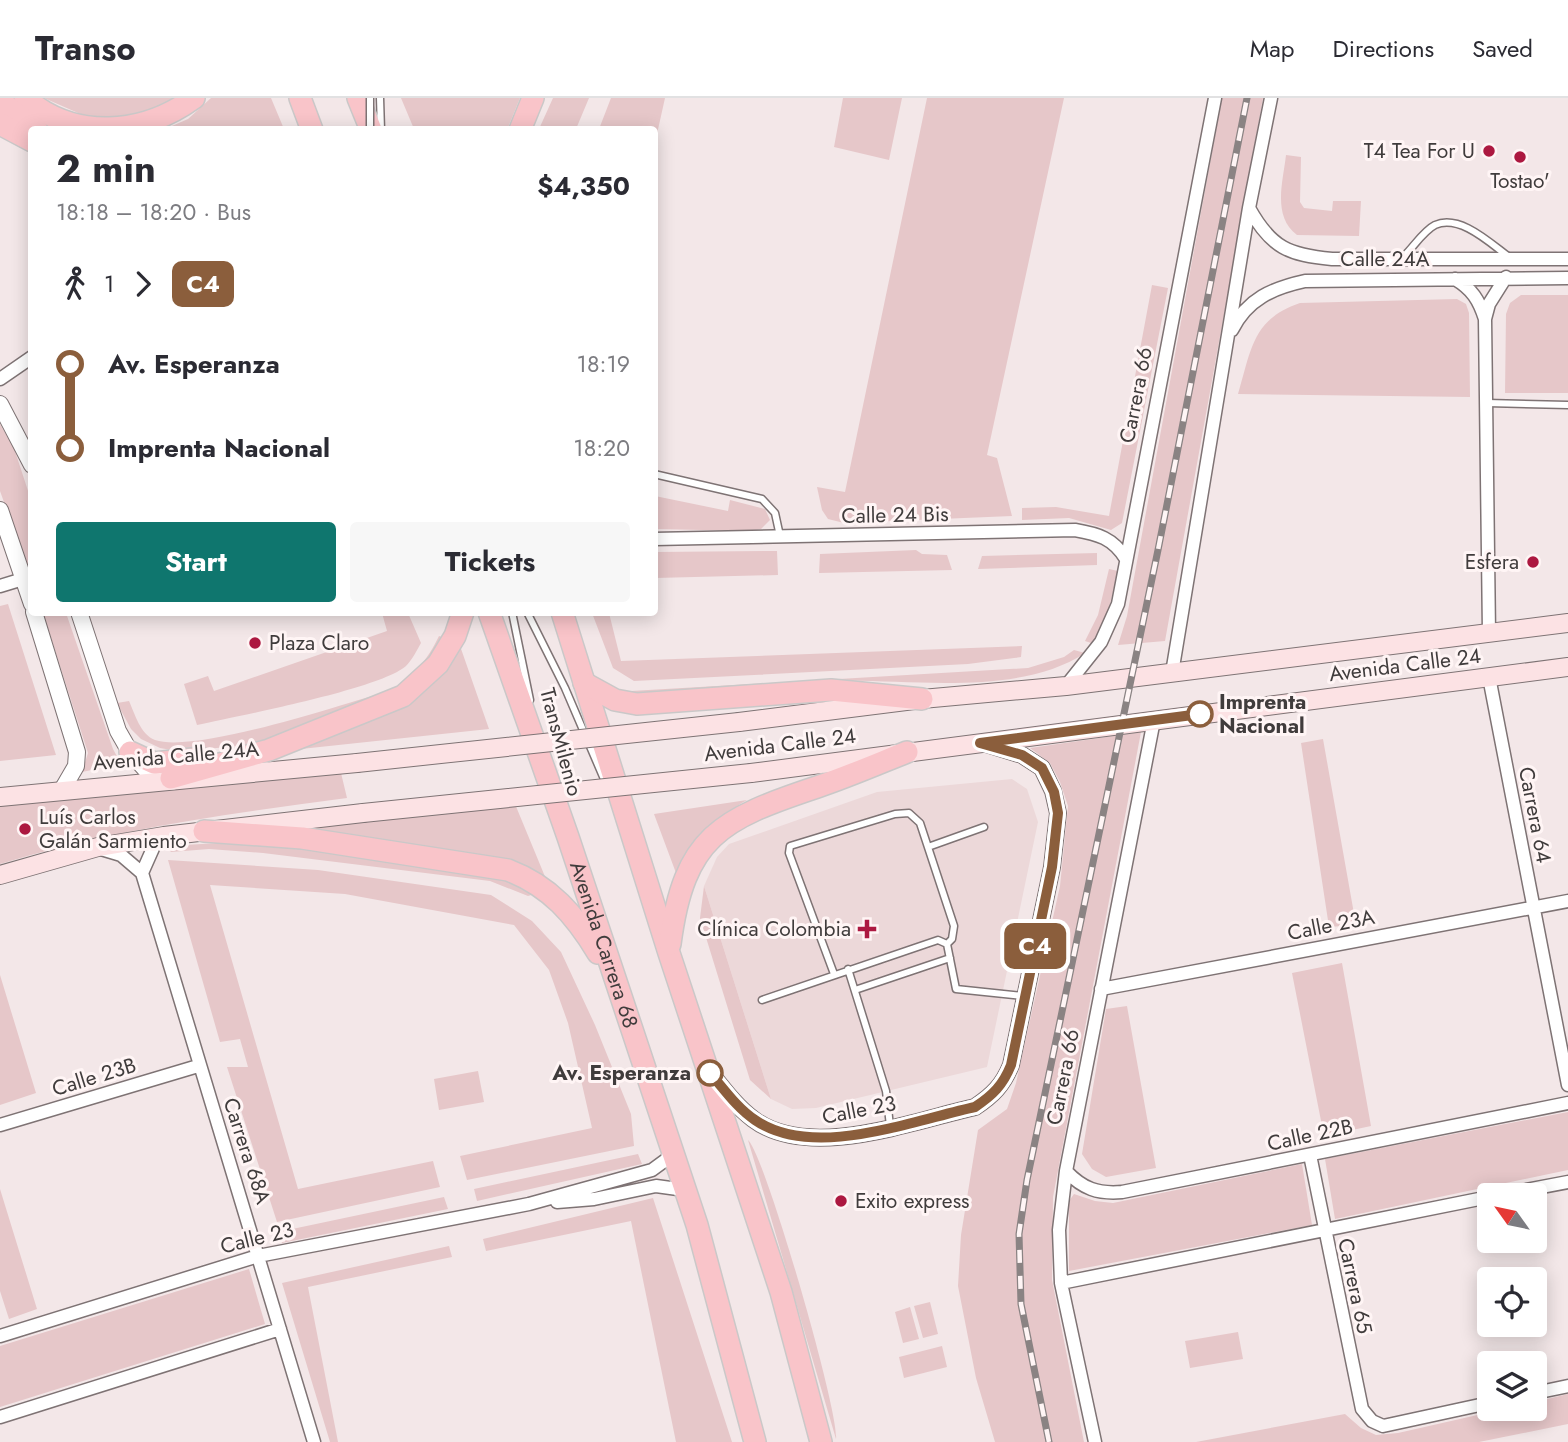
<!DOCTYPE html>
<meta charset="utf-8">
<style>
body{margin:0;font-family:Jost,sans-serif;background:#f7f7f7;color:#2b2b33;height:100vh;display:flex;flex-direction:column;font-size:26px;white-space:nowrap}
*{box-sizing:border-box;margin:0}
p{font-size:23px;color:#7c7c81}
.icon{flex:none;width:38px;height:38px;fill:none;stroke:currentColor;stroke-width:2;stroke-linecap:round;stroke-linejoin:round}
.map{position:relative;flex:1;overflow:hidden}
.side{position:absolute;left:28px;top:28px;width:630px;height:490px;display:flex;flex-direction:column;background:#fff;border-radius:7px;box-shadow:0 4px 18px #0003}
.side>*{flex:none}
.badge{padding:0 14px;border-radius:10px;font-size:24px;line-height:46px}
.needle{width:46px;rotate:303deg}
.buttons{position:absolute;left:1477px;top:1085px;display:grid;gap:14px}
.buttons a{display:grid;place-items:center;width:70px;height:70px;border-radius:7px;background:#fff;box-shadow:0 4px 18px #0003;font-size:35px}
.map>.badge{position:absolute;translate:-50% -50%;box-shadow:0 0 0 4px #fff}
.legs{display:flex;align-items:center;gap:10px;height:77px;padding:0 28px;font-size:23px}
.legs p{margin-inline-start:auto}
.head{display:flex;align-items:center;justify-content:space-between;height:119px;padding:0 28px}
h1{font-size:38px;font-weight:700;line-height:52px}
.cta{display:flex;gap:14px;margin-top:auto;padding:14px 28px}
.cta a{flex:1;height:80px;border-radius:7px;background:#0f766e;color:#fff;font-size:28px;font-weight:700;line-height:80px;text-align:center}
.cta a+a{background:#f7f7f7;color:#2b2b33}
ul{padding:0 28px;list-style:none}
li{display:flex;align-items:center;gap:24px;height:84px;font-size:26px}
li i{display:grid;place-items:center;width:10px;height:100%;margin:0 9px;background:currentColor}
li i::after{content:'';width:18px;height:18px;margin:-9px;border:5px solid;border-radius:50%;background:#fff}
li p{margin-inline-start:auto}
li:first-child i{background:linear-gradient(#0000 50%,currentColor 0)}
li:last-child i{background:linear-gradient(currentColor 50%,#0000 0)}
header{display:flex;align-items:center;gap:42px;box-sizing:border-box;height:98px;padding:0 35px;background:#fff;border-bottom:2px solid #e1e1e2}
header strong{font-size:33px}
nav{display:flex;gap:38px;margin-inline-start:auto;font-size:24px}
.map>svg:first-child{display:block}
.built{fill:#ecd8d9}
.green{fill:#e6c7c9}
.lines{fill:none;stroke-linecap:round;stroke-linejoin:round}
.service-casing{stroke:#7e7374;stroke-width:9}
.minor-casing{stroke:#7e7374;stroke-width:15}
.tertiary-casing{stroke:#7e7374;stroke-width:18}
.secondary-casing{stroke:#7e7374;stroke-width:20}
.primary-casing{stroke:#cac8c8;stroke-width:24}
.service{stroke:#fff;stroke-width:6}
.minor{stroke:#fff;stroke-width:12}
.tertiary{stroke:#fff;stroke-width:16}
.secondary{stroke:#fce2e4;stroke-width:18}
.primary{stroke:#f9c4c9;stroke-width:21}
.rail-casing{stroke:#8a8383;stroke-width:7}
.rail{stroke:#fff5f5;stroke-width:4.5;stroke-dasharray:13;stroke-linecap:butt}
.service-bridge-casing{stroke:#7e7374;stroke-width:9;stroke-linecap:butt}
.secondary-bridge-casing{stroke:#7e7374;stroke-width:20;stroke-linecap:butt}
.service-bridge{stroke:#fff;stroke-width:6}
.secondary-bridge{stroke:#fce2e4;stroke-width:18}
.line-1-casing{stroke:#fff;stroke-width:16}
.line-1{stroke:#8b5e3c;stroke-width:10}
.poi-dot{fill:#ac1840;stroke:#fff5f5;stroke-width:2.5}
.stop-1-dot{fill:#fff;stroke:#8b5e3c;stroke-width:3.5}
.labels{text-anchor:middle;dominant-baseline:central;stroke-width:6;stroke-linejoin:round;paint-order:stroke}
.poi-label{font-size:21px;fill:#403c3c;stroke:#fff5f5;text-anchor:end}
.street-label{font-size:21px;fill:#403c3c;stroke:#fff5f5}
.stop-label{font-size:21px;font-weight:bold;fill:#403c3c;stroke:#fff5f5;text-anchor:start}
</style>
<header>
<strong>Transo</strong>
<nav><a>Map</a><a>Directions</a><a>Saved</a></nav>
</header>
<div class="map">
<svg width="1568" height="1344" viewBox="0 0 1568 1344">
<rect width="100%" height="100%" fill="#f3e7e8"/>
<path class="built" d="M1012 681 1027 691 1038 724 987 969 816 1010 792 1011 771 1001 704 788 717 759 729 746 877 694Z"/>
<path class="green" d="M44 0H182L159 14 94 22Z
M211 0H271L284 31H165L188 21Z
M401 0H520L507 32 414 31Z
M553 0H589L576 31H539Z
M611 0H665L655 45 654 32 599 31Z
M843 0H902L889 62 834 49Z
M927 0H1064L987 357 997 360 1012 418 844 425 828 421 822 412 817 389 845 394Z
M1222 0H1263L1165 543 1118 547 1127 518Z
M1286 57 1301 59 1300 104 1304 110 1332 113 1333 103H1361L1359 138 1297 137C1272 118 1283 84 1286 57Z
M1152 187 1168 190 1122 425 1111 432 1069 420 1022 422V410L1056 409 1109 418Z
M1521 197H1568V295H1505L1506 216 1510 205Z
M1457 201 1466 206 1469 215 1470 299 1238 296C1251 253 1252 221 1300 205Z
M0 326 14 350 31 402V479L0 393Z
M655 398 728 413 730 402 765 411 770 422 761 431 751 433 655 431Z
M916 452 922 456 947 457 952 472 819 475 820 456Z
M777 453 778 477 655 480V454Z
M1097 455V467L978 471 982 458Z
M1109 471 1118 473 1109 510 1094 546 1085 543 1098 517Z
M8 506 56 657 0 663V508Z
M43 515H66L113 651 121 666 82 674 88 655Z
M382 515H408L421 545C417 552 412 562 406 568 380 591 238 618 197 627L184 586 208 578 214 593 387 533Z
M592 515H609L621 563 1022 548 1021 559 968 566 634 583 613 570Z
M439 538 447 541 411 587 269 646 177 653 160 650 141 641 131 631 117 605 129 603C135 616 140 636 155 642 195 656 343 606 389 593 413 579 427 563 439 538Z
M459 545 489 631 282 653 349 627Z
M1074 552 1085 555C1018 599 912 581 835 583 770 585 704 594 639 599L631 593 1028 570 1064 559Z
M1141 634 1053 1099 1052 1182 1084 1344H995L976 1280 958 1188 961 1137 978 1032 1007 1011 1016 985 1060 788 1068 708 1060 684 1050 665 1030 650Z
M1323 641 1356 827 1329 829 1301 645Z
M341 675 347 700C228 716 115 731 0 766V708Z
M747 702C714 721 695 743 676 775L654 716Z
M515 706 546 781 284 732Z
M258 743 504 780 538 795 528 798 490 783 263 755 209 751 171 754 166 748Z
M168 762 318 772 491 797 532 823 561 854 595 927 631 1016 634 1048 467 1082 460 1058 592 1030 568 925 549 872 514 827 345 796 210 787 298 1091 433 1063 440 1089 277 1124 227 969H248L240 941 220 944Z
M704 788 771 1001 750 982 700 820Z
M1342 865 1371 1028 1324 1038 1292 875Z
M0 877 36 995 0 1007Z
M1127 908 1156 1070 1106 1079 1092 1071 1082 1056 1106 911Z
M478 973 484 1004 439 1012 434 981Z
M1568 1014V1072L1335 1121 1325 1061Z
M748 1042C765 1057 840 1316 836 1341Z
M638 1056 642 1066 477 1103 474 1091Z
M1302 1066 1312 1127 1069 1173V1103L1074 1096 1095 1103 1113 1105Z
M0 1091 37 1211 9 1221 0 1193Z
M444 1099 448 1111 282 1145 278 1134Z
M653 1100 732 1344H676L631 1123 486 1153 483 1141Z
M449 1148 452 1159 308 1189 338 1344H330L282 1185Z
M249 1171 265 1226 0 1309V1248Z
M930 1204 938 1236 923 1240 914 1208Z
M910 1209 919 1241 903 1245 895 1214Z
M1238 1234 1243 1261 1190 1270 1185 1243Z
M942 1248 947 1269 904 1280 899 1259Z
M1568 1296V1326L1479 1344H1196L1345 1316 1361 1330 1376 1337 1398 1335 1504 1311H1535V1304Z"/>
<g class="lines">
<g class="service-casing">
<path id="service" d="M380 0 381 32
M1403 159C1413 150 1423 133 1435 127 1460 116 1490 145 1509 159
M1487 305 1568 307
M654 376 762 401 775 415 780 438
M512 514 530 602
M527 514 565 590 604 681
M928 749 984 729
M848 871 886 993 890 1028
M834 876 789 755 790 748 895 716 909 715 920 725 954 828 952 841 947 846
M855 892 950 860
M762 902 938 842 947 846 956 891 1023 898"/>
</g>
<g class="minor-casing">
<path id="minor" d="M1249 110C1271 150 1289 157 1332 161H1568
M1455 181C1472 191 1479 202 1485 221
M1232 232C1247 201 1273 190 1305 183L1568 180
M0 281 32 259
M654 441 1075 432C1098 436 1113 440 1126 461
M0 488 23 481
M1489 535 1485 221 1489 206 1506 179
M1172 575 1249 110 1271 0
M1489 579 1568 987
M1066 588 1101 544 1118 506 1215 0
M101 751 121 757 142 775 314 1344
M142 775 154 748 164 738
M1101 891 1568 803
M0 1027 198 968
M1310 1057 1362 1311 1372 1323 1383 1328 1489 1305
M1066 1073C1083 1091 1098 1096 1122 1094L1568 1005
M1500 1097 1568 1084
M557 1104 594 1101 656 1088 685 1092
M1061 1185 1489 1099
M0 1238 258 1158 529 1106 652 1072 667 1061 671 1051
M1535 1295 1568 1288
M0 1319 280 1231
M1095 1344 1061 1185 1059 1132 1066 1073 1154 622"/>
</g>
<g class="tertiary-casing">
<path id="tertiary" d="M0 306 32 367
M0 412 32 506
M34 514 77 654 76 668 62 692
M79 514 118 633 130 654 155 682
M713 978C725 993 737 1009 753 1021 808 1063 913 1023 975 1009 993 997 1003 987 1011 967L1052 769 1058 715 1053 693 1042 670 1022 657 986 646"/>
</g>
<g class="secondary-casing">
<path id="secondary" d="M739 624 922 601 1066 588 1568 525
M751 675 1568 569
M0 699 357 665
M0 777 98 749 164 738 363 715"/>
</g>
<g class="primary-casing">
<g id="primary">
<path d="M25 0C75 43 143 37 194 0"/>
<path d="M300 0 312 32"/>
<path d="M358 0 371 32"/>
<path d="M0 3 37 32"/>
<path d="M0 26 32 43"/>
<path d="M520 32 533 0"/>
<path id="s1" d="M489 514 568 739 697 1127 755 1344"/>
<path d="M562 514 669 855 781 1194 821 1344"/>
<path d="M584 585 615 602 637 606 831 592 922 601"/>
<path d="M130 654 154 665 201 660"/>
<path d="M171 680 269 652 403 598 438 566 455 538 463 514"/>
<path d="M204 733 302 740 508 772C550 788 575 817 598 855"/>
<path d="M670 846C684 738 721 721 817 689 847 679 877 666 907 654"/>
</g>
</g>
<use href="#service" class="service"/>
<use href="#minor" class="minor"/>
<use href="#tertiary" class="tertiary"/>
<use href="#secondary" class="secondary"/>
<use href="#primary" class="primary"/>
<g class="rail-casing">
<path id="rail" d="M1049 1344 1021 1206 1019 1136 1027 1082 1158 452 1247 0"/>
</g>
<use href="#rail" class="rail"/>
<g class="service-bridge-casing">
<path id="service-bridge" d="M370 0V32"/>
</g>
<g class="secondary-bridge-casing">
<path id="secondary-bridge" d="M357 665 739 624
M363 715 751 675"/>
</g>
<use href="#service-bridge" class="service-bridge"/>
<use href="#secondary-bridge" class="secondary-bridge"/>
</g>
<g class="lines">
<g class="line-1-casing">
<path id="line-1" d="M710 975C724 991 737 1010 755 1022 813 1062 911 1023 975 1009 993 997 1003 987 1011 967L1052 769 1058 715 1054 694 1042 670 1022 657 980 645 1200 616"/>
</g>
<use href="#line-1" class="line-1"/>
</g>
<g class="poi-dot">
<circle cx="1489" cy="53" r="7"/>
<circle cx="1520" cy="59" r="7"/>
<circle cx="1533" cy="464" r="7"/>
<circle cx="255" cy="545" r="7"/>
<circle cx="25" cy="731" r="7"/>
<path d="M863.5 820.5h7v7h7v7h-7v7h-7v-7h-7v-7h7z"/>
<circle cx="841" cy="1103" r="7"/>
</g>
<g class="stop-1-dot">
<circle cx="1200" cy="616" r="12"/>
<circle cx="710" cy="975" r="12"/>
</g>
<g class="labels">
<g class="poi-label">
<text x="1475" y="53">T4 Tea For U</text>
<text x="1520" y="83" text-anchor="middle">Tostao'</text>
<text x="1519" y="464">Esfera</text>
<text x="269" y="545" text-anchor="start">Plaza Claro</text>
<text x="39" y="719" text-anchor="start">Luís Carlos<tspan x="39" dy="24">Galán Sarmiento</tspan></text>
<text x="851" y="831">Clínica Colombia</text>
<text x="855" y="1103" text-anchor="start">Exito express</text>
</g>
<g class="street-label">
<text x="1385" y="161">Calle 24A</text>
<text transform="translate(1136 297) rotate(-79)">Carrera 66</text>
<text transform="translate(895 417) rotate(-1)">Calle 24 Bis</text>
<text transform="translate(1405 567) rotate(-7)">Avenida Calle 24</text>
<text transform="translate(561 644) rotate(75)">TransMilenio</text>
<text transform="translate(780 647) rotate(-7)">Avenida Calle 24</text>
<text transform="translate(176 658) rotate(-5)">Avenida Calle 24A</text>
<text transform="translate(1535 717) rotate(79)">Carrera 64</text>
<text transform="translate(1331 827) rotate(-11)">Calle 23A</text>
<text stroke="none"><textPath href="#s1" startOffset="352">Avenida Carrera 68</textPath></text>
<text transform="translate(94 979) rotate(-17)">Calle 23B</text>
<text transform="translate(1063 979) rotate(-79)">Carrera 66</text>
<text transform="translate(859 1012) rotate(-11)">Calle 23</text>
<text transform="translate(1310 1037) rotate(-12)">Calle 22B</text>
<text transform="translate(247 1053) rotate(72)">Carrera 68A</text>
<text transform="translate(257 1140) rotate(-14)">Calle 23</text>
<text transform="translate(1355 1188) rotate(78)">Carrera 65</text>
</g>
<g class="stop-label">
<text x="1219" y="604">Imprenta<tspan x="1219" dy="24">Nacional</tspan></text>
<text x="691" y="975" text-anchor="end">Av. Esperanza</text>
</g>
</g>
</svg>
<div class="buttons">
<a><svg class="needle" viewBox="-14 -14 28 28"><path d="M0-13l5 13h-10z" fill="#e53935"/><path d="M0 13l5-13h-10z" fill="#7c7c81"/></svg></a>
<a><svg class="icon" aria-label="locate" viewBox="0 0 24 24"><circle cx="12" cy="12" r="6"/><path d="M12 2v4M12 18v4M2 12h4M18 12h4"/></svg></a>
<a><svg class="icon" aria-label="layers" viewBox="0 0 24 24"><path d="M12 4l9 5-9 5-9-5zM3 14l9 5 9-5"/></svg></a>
</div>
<b class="badge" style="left:1035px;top:848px;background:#8b5e3c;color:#fff">C4</b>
<section class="side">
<div class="head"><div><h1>2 min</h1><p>18:18 – 18:20 · Bus</p></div><b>$4,350</b></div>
<div class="legs"><svg class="icon" aria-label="walk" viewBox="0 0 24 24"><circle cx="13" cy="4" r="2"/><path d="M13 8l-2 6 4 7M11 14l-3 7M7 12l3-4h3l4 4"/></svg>1<svg class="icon" aria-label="forward" viewBox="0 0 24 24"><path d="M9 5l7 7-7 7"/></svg><b class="badge" style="background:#8b5e3c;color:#fff">C4</b></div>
<ul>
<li><i style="color:#8b5e3c"></i><b>Av. Esperanza</b><p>18:19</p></li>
<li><i style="color:#8b5e3c"></i><b>Imprenta Nacional</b><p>18:20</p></li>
</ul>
<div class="cta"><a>Start</a><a>Tickets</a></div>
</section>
</div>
